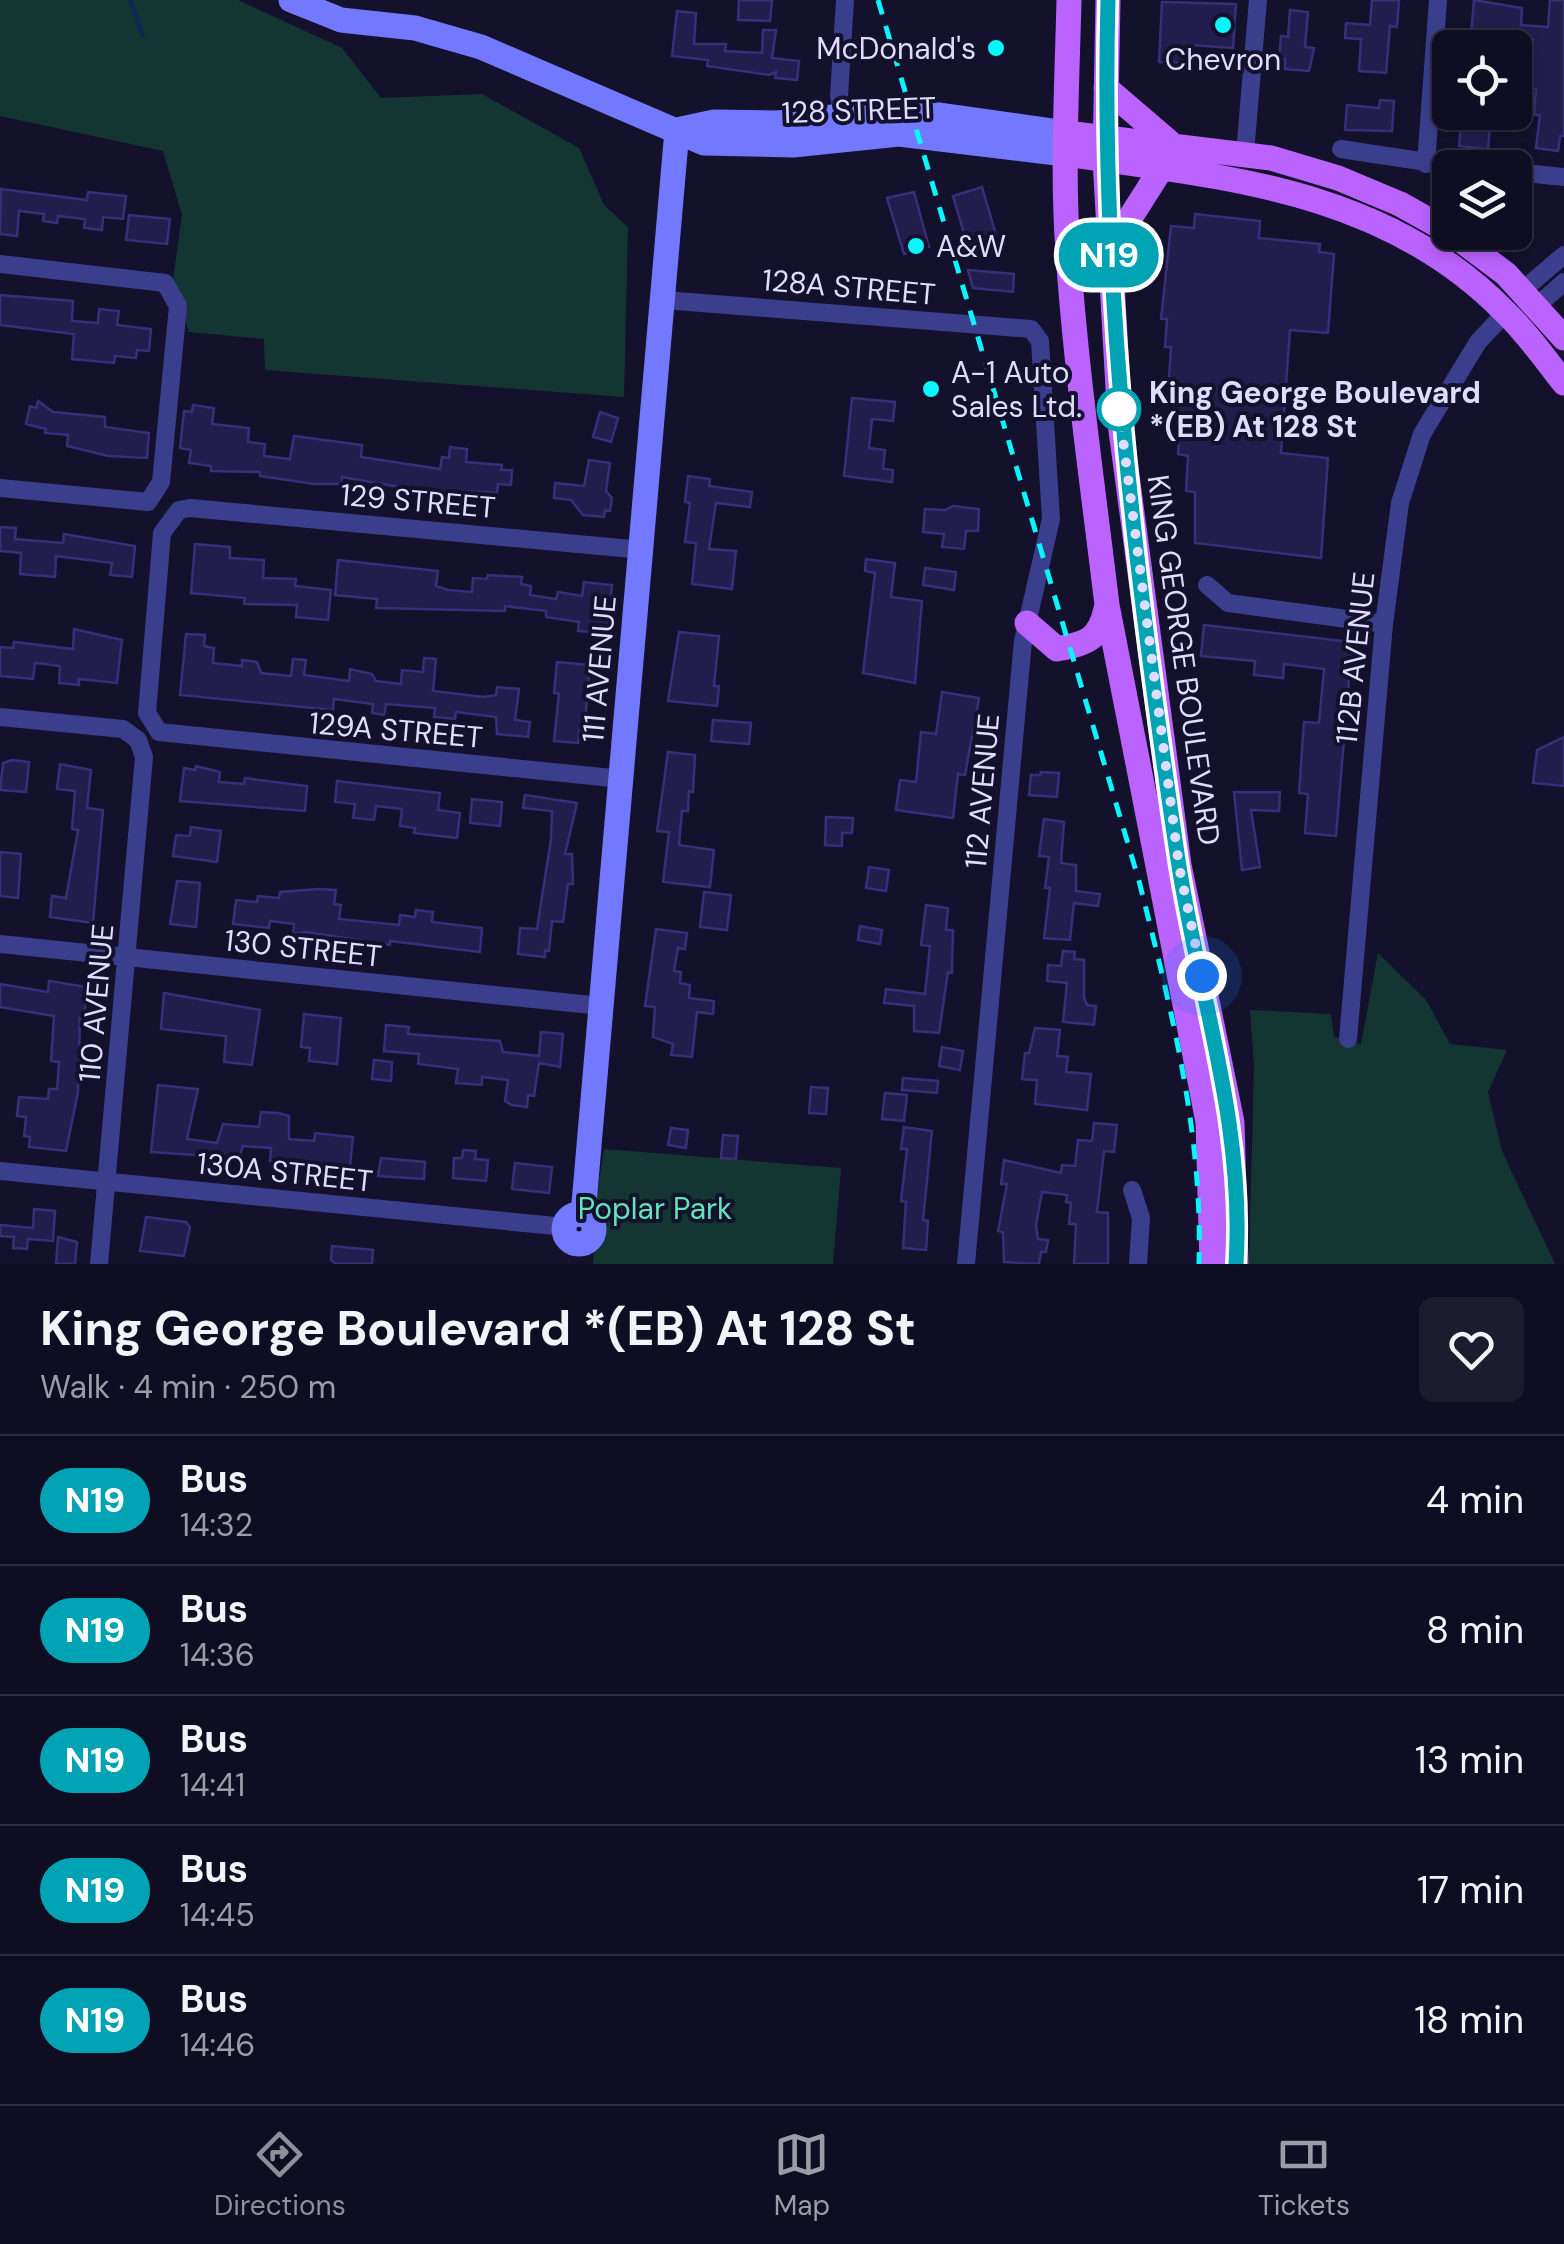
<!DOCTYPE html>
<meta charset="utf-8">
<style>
body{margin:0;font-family:"DM Sans",sans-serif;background:#1d1b2e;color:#f1f3f6;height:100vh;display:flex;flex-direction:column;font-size:38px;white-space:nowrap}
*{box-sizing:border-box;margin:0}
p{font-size:32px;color:#9b9ca5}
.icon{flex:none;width:55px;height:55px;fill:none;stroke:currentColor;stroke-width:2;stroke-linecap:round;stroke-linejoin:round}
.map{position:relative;height:1264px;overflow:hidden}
.side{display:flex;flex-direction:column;background:#0f0d21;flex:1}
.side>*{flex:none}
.badge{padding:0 20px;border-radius:32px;font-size:35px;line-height:65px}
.buttons{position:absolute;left:1432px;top:30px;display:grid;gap:20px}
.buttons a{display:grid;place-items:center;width:100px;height:100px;border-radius:15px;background:#0f0d21;box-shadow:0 5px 15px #0003,0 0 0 2px #2f2d3f;font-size:50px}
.you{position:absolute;width:50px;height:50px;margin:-25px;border:8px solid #fff;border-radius:50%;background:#1a73e8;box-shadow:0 0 0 15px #1a73e833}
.map>.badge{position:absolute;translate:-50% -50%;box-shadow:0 0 0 5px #fff}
.round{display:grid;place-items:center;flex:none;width:105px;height:105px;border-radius:15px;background:#1d1b2e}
.summary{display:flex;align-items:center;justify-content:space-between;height:170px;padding:0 40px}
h1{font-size:48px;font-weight:700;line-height:75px}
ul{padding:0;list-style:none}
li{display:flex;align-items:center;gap:30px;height:130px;padding:0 40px;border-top:2px solid #2f2d3f}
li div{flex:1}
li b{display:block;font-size:38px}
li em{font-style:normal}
li .badge{min-width:110px;font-weight:700;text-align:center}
.tab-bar{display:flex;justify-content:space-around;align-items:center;height:140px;border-top:2px solid #2f2d3f;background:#0f0d21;font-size:28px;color:#9b9ca5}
.tab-bar a{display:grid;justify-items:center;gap:5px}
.tab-bar .current{color:#8c9099}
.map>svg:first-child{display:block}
.green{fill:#143633}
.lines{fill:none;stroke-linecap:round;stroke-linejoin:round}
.stream{stroke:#0c2950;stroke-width:5}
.building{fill:#231d4d;stroke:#382e7a;stroke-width:2.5}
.street{stroke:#3b3e8c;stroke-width:18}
.secondary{stroke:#7379ff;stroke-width:25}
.primary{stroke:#bb63ff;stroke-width:25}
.rail{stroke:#08f6ff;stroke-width:5;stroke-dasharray:15 12;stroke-linecap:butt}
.line-casing{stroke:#fff;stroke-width:22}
.line{stroke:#00a3b4;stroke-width:15}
.walk{stroke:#dedcff;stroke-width:10;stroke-dasharray:0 18}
.poi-dot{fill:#08f6ff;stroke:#14112c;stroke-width:4}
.stop-dot{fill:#fff;stroke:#00a3b4;stroke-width:5}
.labels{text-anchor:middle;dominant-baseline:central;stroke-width:8;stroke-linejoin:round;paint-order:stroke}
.poi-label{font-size:30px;fill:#dedcff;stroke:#14112c;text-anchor:start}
.street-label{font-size:30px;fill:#dedcff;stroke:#14112c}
.stop-label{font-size:30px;font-weight:bold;fill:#dedcff;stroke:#14112c;text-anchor:start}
.park-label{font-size:30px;fill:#64e3bb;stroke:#14112c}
</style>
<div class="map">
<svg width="1564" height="1264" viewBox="0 0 1564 1264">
<rect width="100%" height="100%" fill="#14112c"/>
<path class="green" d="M0 0H238L342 48 381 98 482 94 579 148 604 205 628 227 624 397 265 370 264 339 189 332 173 279 182 215 163 151 0 116Z
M1378 953 1426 1000 1450 1044 1507 1050 1488 1092 1502 1151 1555 1264H1249L1254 1066 1250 1010 1331 1014 1334 1037 1361 1044Z
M604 1149 841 1168 833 1264H593L598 1215 595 1207Z"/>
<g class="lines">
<path class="stream" d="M130 0 143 35"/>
</g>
<path class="building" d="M739 0H772L770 21 738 20Z
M1372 0H1399L1397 27 1390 26 1386 73 1359 71 1361 39 1345 38 1346 23 1370 25Z
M1474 0 1522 8 1521 25 1548 27 1550 0H1564V136H1560L1558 151 1536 148 1540 115H1534L1536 89 1528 88 1533 40 1494 36 1493 48H1470Z
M1162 2 1236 4 1233 48 1190 45 1189 63 1159 62Z
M1290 10 1308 12 1305 47 1314 48 1309 71 1285 69V59H1279L1281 36 1288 37Z
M677 11 696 13 694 44H726L725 51 762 53 763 30H776L772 58 799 61 797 80 775 78 776 72 769 75 707 66 708 60 672 56Z
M1380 100 1394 101 1392 131 1345 130 1347 105 1379 108Z
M1461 124 1490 127 1488 149 1459 146Z
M982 187 999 245 970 254 953 196Z
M1 189 87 200 88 192 126 196 123 219 103 217 102 230 84 228 85 219 58 216 57 223 43 221 44 214 19 211 17 236 0 234Z
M914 192 929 247 904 254 887 198Z
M1195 214 1260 221 1259 238 1320 244 1319 252 1334 254 1328 333 1290 330 1281 453 1328 458 1321 558 1195 543V492L1186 491 1188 456 1178 454 1181 414 1174 413 1176 379H1169L1171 347H1165L1167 319H1161L1171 226 1194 228Z
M129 215 170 219 167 244 126 240Z
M968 270 1014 274 1013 292 973 288Z
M0 295 73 301 72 321 98 323 99 309 119 311 117 325 151 329 149 351 137 350 136 358 115 356 114 363 72 359 74 334 0 325Z
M852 398 895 402 893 421 872 419 869 448 885 450 883 469 893 470 892 482 844 476Z
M38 401 53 412 105 417V427L149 433 147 458 108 456 67 446 68 435 45 433 46 429 26 424 30 406 36 408Z
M193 405 214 408 212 424 249 428 248 442 265 444 264 456 290 459 294 436 362 445 361 457 440 469 442 457 449 458 450 447 467 449 466 462 502 465 501 470H512L511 485 498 484 497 493 463 491 462 498 342 477 341 484H314L260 476V472L211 471V466L189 463 191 450 180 448 184 411 192 412Z
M600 412 618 418 611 442 593 437Z
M589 460 610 463 606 491 612 498 610 511 605 510 604 517 583 515 571 500 554 498 555 483 584 486Z
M688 476 710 479 709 486 752 492 750 507 716 503 709 549 736 551 732 589 692 584 696 543 685 542 690 503 685 502Z
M953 506 979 509 978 531H966L964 549 942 547 944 534 923 532 925 509 945 510Z
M0 527 16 528 15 539 63 543 64 534 135 546 132 577 110 575 112 563 56 556 55 577 20 574 21 553 0 551Z
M195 544 230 547V558L264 560 263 578 296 579 295 586 331 590 328 620 296 617 297 605 244 604 245 598 191 593Z
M866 559 895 563 891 597 922 601 915 683 863 673 875 573 865 571Z
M338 560 438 571 436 586 448 590 472 592 473 578 487 579 488 575 522 577 521 584 531 586 530 595 556 599 558 592 582 596 584 582 612 585 607 634 578 631 579 622 546 617V611L505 606V611L376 608 377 599 335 595Z
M925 568 956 572 954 590 923 585Z
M1204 625 1352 642 1336 836 1305 833 1308 794 1299 793 1304 722 1319 723 1324 669 1284 664 1283 678 1254 675 1255 661 1201 656Z
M74 629 122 640 117 683 79 679V685L59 683 60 666 35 663 33 679 0 676V647L13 648 14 642 73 649Z
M679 632 719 636 714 686H719L717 706 668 701Z
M186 634 205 635 204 646 214 648 213 663 242 666V660L257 662 261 673 291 676 293 659 306 660 304 675 349 681 350 669 372 674 376 681 401 684 402 670 423 672 424 658 436 659 433 691 484 697 496 695 497 687 519 689 515 720 530 722 528 737 497 734 496 717 456 712 455 719 434 717 435 708 386 704 384 715 372 713 373 704 334 699 333 710 180 695Z
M557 662 590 665 584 732 579 731 578 743 554 741 559 694 554 693Z
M942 692 979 698 965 775 958 774 953 818 896 810 900 780 916 782 921 732 936 734Z
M713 720 751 723 749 744 711 741Z
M1564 737V786L1533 783 1537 750Z
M668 752 695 755 693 792 689 791 688 811H682L679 845 714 850 710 887 663 882 669 832 657 831Z
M12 760 29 762 26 792 0 790 3 763Z
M60 764 91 770 87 808 103 810 93 923 50 917 52 896 66 898 78 830 72 829 75 791 57 789Z
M196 766 220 772 219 782 244 784 245 778 307 786 305 811 180 801 184 768 195 770Z
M1041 772 1059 773 1057 797 1029 795 1031 775H1040Z
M337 781 440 793 438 810 460 813 457 838 414 833 415 828 400 826 402 809 376 806 374 820 353 818 355 804 335 802Z
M1234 792H1280L1279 811 1251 810 1260 867 1242 870Z
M525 795 577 803 565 854H572L573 884H568L563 922 552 921 549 951 545 950V957L518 954 520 928 537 929 551 839 552 811 523 808Z
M472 799 502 802 500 826 470 823Z
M826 817 853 818 852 833H842V846L825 845Z
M1044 819 1064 822 1061 863 1076 865V891L1100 894 1098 906 1074 903 1070 940 1044 938 1050 888H1045L1049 857 1039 856Z
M191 827 221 831 217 862 173 856 176 835 190 836Z
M0 852 21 854 18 898 0 896Z
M869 867 889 870 886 891 866 888Z
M177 881 200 883 196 927 170 924Z
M319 889 336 890 334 904 341 905 339 919 399 925 400 915 415 917 416 910 433 912 432 922 482 928 480 952 390 941V945L306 932 293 934 294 924 270 921 269 928 233 924 236 900 257 902 258 896 279 898 280 892Z
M704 892 731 895 727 930 700 927Z
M926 905 948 908 946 930H953L952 973 948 972 939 1033 914 1031V1006L884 1003 886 989 925 994 930 946 921 945Z
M860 926 882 930 880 944 858 940Z
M656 929 687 933 685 949 678 948 674 971 681 972 680 983 690 985 689 998 714 1001 713 1014 697 1012 692 1057 671 1055 673 1044 653 1037 655 1007 645 1006Z
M1063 951 1075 952 1074 959 1084 960V997L1087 1005 1096 1006 1094 1025 1063 1022 1067 983 1047 981 1048 965 1061 966Z
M49 981 87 987 84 1019 80 1018 78 1092 66 1151 29 1147 30 1137 24 1136 26 1117 17 1116 19 1097 48 1099 49 1089H57L59 1062 51 1061 54 1016 0 1007V984L48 992Z
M164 993 260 1010 252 1065 224 1062 226 1036 161 1029Z
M304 1014 341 1018 337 1064 309 1061 310 1048 301 1047Z
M386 1025 409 1027 408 1034 500 1041 503 1052 539 1056 541 1032 563 1034 560 1067 539 1063 534 1096 528 1095 527 1107 512 1105 505 1101 508 1080 482 1077V1085L456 1083 458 1069 418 1064 419 1054 384 1051Z
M1035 1028 1060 1030 1057 1056 1068 1057 1066 1072 1091 1074 1087 1110 1035 1104 1037 1080 1022 1079 1025 1053H1029Z
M942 1047 963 1051 960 1070 939 1066Z
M374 1060 392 1062 391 1081 372 1079Z
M903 1078 938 1081 937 1093 902 1090Z
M158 1085 198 1089 187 1139 217 1143 223 1124 259 1127 261 1112 278 1113 289 1116V1139L314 1141 315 1133 353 1137 350 1166 270 1161 271 1148 243 1146 239 1158 151 1152Z
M811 1087 828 1088 826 1114 809 1113Z
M885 1093 907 1095 904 1121 882 1119Z
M1094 1123 1117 1125 1114 1152 1104 1151 1097 1212 1108 1213V1264H1074L1076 1224H1069L1071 1203 1066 1202 1067 1195 1042 1192 1036 1225 1038 1239 1048 1240 1046 1252H1041L1039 1264 1004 1262 1003 1232 998 1231 1007 1184H1001L1004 1160 1061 1173 1062 1165 1075 1166 1078 1140 1092 1141Z
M904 1127 932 1131 923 1220 928 1221 926 1250 903 1248 906 1202 901 1201 907 1149H901Z
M671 1128 688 1130 686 1148 668 1145Z
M723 1135 738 1136 736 1159 721 1158Z
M463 1150 476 1151 475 1159 488 1160 486 1181 453 1178 454 1158H462Z
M381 1158 425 1162 424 1179 378 1176Z
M515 1163 552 1167 549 1193 512 1189Z
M34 1209 55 1211 53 1241 28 1239 27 1249 13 1248 14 1237 0 1236V1225L33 1228Z
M146 1217 186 1222 190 1227 184 1256 140 1251Z
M58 1237 77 1242 75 1264H56Z
M332 1246 373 1250 372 1264H336L331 1260Z"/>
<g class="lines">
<path class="street" d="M843 114 839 96 845 0
M1341 149 1466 168
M1245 153 1258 0
M1426 164 1438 0
M1515 172 1564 177
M0 264 165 283 178 306 161 482 148 502 0 488
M1523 290 1564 255
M664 300 1031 329 1040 341 1051 519 1023 641 966 1264
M1538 305 1564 282
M1207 585 1228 603 1384 624
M0 717 123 729 138 740 144 757 99 1264
M622 779 159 732 147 713 162 533 179 510 190 508 642 550
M0 944 601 1006
M1348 1039 1384 624 1400 503 1422 434 1478 342 1506 312
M0 1171 565 1227
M1132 1190 1141 1218 1138 1264"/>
<path class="secondary" d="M291 0 341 20 415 28 481 47 704 143 793 145 899 134 1065 154
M677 130 714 122 777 123 870 113H924L1066 133
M564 1229a15 15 0 1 1 30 0a15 15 0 1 1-30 0Z
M583 1215 677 130"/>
<path class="primary" d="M1069 0C1067 84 1062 169 1068 253 1076 370 1093 488 1107 605L1208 1122 1212 1264
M1108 0 1105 159 1120 423 1179 865 1232 1122 1236 1264
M1106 88 1169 142
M1066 133 1271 158 1338 178 1400 204 1450 232
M1065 154C1223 177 1385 189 1505 312 1527 333 1545 359 1564 383
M1450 232 1506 274 1564 338
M1109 251 1163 166
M1027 623 1057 649C1086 643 1099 641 1106 609"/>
<path class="rail" d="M878 0 1139 881C1171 1008 1203 1132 1199 1264"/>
</g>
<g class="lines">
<g class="line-casing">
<path id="line" d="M1108 0C1100 292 1135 572 1178 860 1199 997 1245 1123 1236 1264"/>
</g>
<use href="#line" class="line"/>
<path class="walk" d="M1119 409 1179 866 1202 976"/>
</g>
<g class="poi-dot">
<circle cx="1223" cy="25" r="10"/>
<circle cx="996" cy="48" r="10"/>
<circle cx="916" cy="246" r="10"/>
<circle cx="931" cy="389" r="10"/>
</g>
<circle class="stop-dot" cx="1119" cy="409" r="20"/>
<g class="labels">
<g class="poi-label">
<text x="976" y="48" text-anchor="end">McDonald's</text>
<text x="1223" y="59" text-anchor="middle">Chevron</text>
<text x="936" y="246">A&amp;W</text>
<text x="951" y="372">A-1 Auto<tspan x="951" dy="34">Sales Ltd.</tspan></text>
</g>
<g class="street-label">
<text transform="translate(859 110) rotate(-2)">128 STREET</text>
<text transform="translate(849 287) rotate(5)">128A STREET</text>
<text transform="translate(418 501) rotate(5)">129 STREET</text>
<text transform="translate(1355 658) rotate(-84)">112B AVENUE</text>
<text transform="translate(1184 660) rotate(82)">KING GEORGE BOULEVARD</text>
<text transform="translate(599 669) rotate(-85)">111 AVENUE</text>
<text transform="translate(396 730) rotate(5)">129A STREET</text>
<text transform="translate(982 791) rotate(-85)">112 AVENUE</text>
<text transform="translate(303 948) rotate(6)">130 STREET</text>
<text transform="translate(96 1003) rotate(-85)">110 AVENUE</text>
<text transform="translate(285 1172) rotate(6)">130A STREET</text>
</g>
<g class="stop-label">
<text x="1149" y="392">King George Boulevard<tspan x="1149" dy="34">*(EB) At 128 St</tspan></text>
</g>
<g class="park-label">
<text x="655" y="1208">Poplar Park</text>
</g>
</g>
</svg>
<div class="buttons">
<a><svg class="icon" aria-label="locate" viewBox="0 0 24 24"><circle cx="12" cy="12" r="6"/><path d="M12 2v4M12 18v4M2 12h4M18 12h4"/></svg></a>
<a><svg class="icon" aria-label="layers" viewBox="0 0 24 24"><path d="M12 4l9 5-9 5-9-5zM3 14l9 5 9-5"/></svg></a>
</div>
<div class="you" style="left:1202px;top:976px"></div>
<b class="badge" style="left:1109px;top:255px;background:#00a3b4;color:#fff">N19</b>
</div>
<section class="side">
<div class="summary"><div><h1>King George Boulevard *(EB) At 128 St</h1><p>Walk · 4 min · 250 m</p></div><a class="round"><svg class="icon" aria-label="heart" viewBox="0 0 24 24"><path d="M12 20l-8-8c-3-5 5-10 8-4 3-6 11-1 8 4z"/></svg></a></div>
<ul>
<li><span class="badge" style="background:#00a3b4;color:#fff">N19</span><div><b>Bus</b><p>14:32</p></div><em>4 min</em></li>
<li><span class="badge" style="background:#00a3b4;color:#fff">N19</span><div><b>Bus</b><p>14:36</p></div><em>8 min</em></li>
<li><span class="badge" style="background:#00a3b4;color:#fff">N19</span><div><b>Bus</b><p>14:41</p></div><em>13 min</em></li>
<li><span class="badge" style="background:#00a3b4;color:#fff">N19</span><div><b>Bus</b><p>14:45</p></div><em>17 min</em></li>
<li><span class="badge" style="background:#00a3b4;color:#fff">N19</span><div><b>Bus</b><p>14:46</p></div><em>18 min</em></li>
</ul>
</section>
<nav class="tab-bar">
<a class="current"><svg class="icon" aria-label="directions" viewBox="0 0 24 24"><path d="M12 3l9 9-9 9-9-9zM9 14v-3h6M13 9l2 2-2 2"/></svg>Directions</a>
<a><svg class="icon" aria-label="map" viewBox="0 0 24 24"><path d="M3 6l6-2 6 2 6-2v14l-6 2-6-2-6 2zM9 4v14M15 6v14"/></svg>Map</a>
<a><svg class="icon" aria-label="tickets" viewBox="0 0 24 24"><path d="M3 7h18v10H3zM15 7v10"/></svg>Tickets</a>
</nav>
